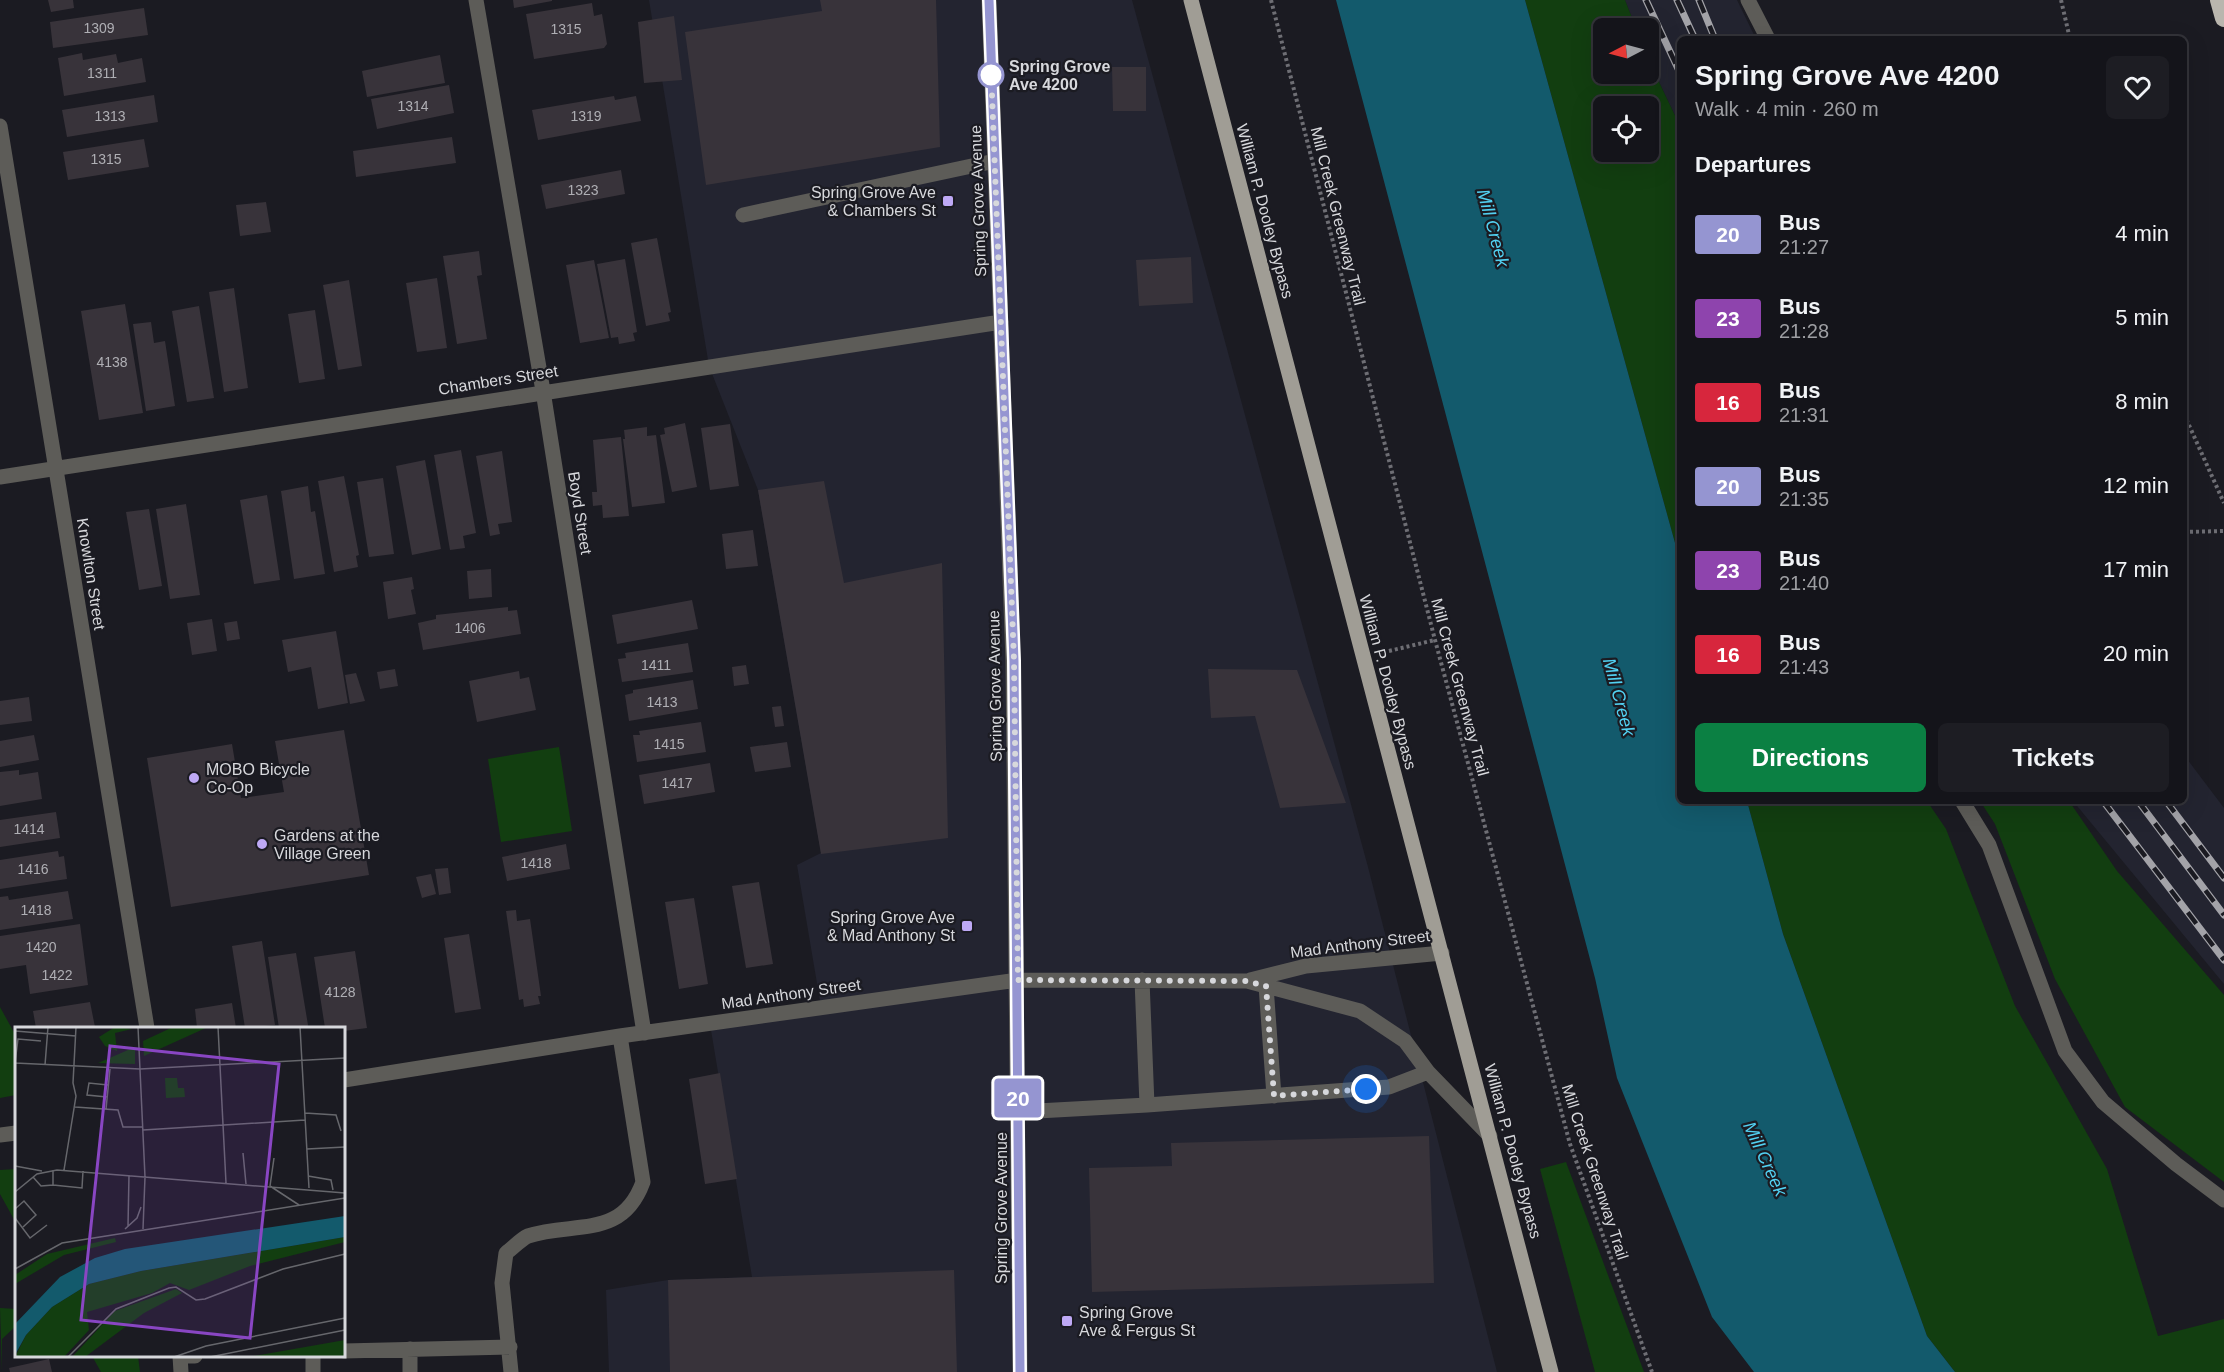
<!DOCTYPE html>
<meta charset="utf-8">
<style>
body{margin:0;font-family:Arial,sans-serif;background:#1d1d23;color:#f1f3f6;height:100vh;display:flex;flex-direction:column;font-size:22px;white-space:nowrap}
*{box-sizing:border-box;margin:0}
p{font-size:20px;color:#9d9ea2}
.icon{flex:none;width:33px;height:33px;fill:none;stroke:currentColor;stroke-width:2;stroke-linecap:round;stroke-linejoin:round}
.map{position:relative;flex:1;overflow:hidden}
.side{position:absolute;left:1677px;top:36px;width:510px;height:768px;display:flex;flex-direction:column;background:#14141a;border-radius:9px;box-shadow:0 6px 24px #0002,0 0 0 2px #333339}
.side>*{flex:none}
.badge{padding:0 12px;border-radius:4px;font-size:21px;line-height:39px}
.needle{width:39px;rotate:264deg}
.buttons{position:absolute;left:1593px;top:18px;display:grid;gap:12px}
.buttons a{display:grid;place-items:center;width:66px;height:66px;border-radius:9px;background:#14141a;box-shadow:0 6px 24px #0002,0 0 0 2px #333339;font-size:30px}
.you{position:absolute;width:30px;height:30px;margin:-15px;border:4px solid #fff;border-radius:50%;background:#1a73e8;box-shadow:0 0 0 9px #1a73e833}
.map>.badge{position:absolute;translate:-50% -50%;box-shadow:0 0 0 3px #fff}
h2{padding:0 18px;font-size:22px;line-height:54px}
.round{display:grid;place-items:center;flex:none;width:63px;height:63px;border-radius:9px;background:#1d1d23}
.headline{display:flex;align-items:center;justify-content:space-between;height:102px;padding:0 18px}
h1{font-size:28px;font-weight:700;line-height:45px}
.button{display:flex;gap:12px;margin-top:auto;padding:12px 18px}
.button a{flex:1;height:69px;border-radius:9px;background:#0b8043;color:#fff;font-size:24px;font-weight:700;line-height:69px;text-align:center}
.button a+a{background:#1d1d23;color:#f1f3f6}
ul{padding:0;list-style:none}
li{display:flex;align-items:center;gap:18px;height:84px;padding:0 18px}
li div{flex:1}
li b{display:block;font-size:22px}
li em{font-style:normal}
li .badge{min-width:66px;font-weight:700;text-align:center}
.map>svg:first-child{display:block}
.built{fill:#232430}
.green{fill:#123e10;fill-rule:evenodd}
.water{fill:#135a6c}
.building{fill:#38333a}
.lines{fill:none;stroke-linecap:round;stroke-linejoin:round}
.path{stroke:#6e6e74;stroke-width:4;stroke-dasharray:3 3;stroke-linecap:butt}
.minor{stroke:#5d5c58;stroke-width:15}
.major{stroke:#a09d95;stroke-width:15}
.highway{stroke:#bab6ae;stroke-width:18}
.rail-casing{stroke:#a3a3a8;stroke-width:7}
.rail{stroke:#1b1b22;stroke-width:4.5;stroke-dasharray:14;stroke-linecap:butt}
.line-casing{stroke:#fff;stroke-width:14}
.line{stroke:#9595d1;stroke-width:9}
.walk{stroke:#d7d8dc;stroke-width:6;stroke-dasharray:0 10.8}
.stop-dot{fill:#fff;stroke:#9595d1;stroke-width:3}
.poi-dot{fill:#bea9f5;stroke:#1b1b22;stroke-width:2}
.labels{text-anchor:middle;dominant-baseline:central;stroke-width:4.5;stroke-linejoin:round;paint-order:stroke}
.number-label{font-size:14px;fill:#afafb4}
.stop-label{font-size:16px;font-weight:bold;fill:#d7d8dc;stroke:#1b1b22;text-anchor:start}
.poi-label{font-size:16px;fill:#d7d8dc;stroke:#1b1b22;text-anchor:start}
.street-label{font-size:16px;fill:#d7d8dc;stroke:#1b1b22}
.water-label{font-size:18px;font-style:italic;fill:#52d1f2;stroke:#1b1b22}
.inset-road{fill:none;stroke:#66676c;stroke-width:1.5}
.view{fill:#8946c3;fill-opacity:0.15;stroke:#8946c3;stroke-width:3}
.inset-edge{fill:none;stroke:#d7d8dc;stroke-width:3}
</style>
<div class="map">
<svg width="2224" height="1372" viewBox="0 0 2224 1372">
<rect width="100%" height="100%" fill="#1b1b22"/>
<path class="built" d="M649 0H1132L1368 867 1497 1372H609L606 1290 668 1280 752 1277 710 1024 821 1007 797 865 821 853 758 490 709 366Z
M1625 0H1737L1756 39H1680V126L1649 61 1648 28H1636Z
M2184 755 2224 808V984L2073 801H2184Z"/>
<path class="green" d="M1525 0H1625L1636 28H1604V74H1648L1649 61 1680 126V561ZM1604 106H1648V152H1604Z
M559 747 572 831 501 842 488 759Z
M1747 801H1927L1946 829 2015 1006 2107 1169 2158 1336 2224 1319V1372H1955L1927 1336 1783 934Z
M1980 801H2069L2117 871 2224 995V1182L2125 1107 2055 979 1995 824Z
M0 1007 16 1036V1095L0 1098Z
M1566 1162 1644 1372H1595L1540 1169Z
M16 1169V1223L0 1194V1170Z
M0 1308 16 1309V1326L2 1339V1372Z
M92 1356H138L140 1372H101Z"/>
<path class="water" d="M1336 0H1525L1680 561V801H1747L1783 934 1927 1336 1955 1372H1754L1712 1317 1617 1078 1595 978Z"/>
<path class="building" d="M48 0H73L74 8 51 12Z
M513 0H552V1L514 8Z
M820 0H936L940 147 706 185 685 32 822 11Z
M592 3 594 16 602 14 607 44 604 48 534 59 526 14Z
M144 8 148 35 53 48 50 22Z
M674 16 682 80 644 83 638 22Z
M82 53 83 60 116 54 118 63 142 58 146 82 64 96 58 58Z
M440 55 445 83 367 97 362 71Z
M1112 67H1146V111H1113Z
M449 85 454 113 377 129 371 99Z
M154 95 158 122 67 137 62 110Z
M614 96 615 100 636 96 641 121 538 140 532 110Z
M452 137 456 163 356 177 353 151Z
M144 139 149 167 68 180 63 152Z
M621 170 625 194 546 209 541 185Z
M266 202 271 232 240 236 236 205Z
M657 238 671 312 668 313 670 321 646 326 631 243Z
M479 251 482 275 477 276 487 339 457 344 443 256Z
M1191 257 1193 303 1139 306 1136 260Z
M625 259 637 332 633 333 635 341 619 344 618 337 611 338 597 264Z
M594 260 609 338 580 343 566 265Z
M437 278 447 348 417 352 406 283Z
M349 280 362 366 338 370 323 285Z
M234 288 248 388 224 392 209 292Z
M125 304 143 413 99 420 81 311Z
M199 306 214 398 187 402 172 311Z
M315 310 325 379 299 383 288 314Z
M151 322 154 343 165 341 175 406 146 411 133 324Z
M685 423 697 487 672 492 660 435 665 434 664 428Z
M730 424 739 486 710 490 701 428Z
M647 427V436L656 435 665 503 632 507 623 439H625L624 430Z
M621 437 629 516 603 518 602 505 593 506 592 492H597L593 440Z
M461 450 476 533 463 536 465 548 450 550 434 455Z
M502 451 512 522 498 524 500 534 490 536 476 456Z
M425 460 441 549 412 555 396 466Z
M344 476 359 555 356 556 358 567 334 572 318 481Z
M383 478 394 554 369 557 357 482Z
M824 481 844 583 942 563 948 838 821 854 758 490Z
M308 486 311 512 315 511 325 574 294 579 281 491Z
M267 495 280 580 254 584 240 500Z
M186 504 200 595 170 599 156 509Z
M149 509 162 586 139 590 126 512Z
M753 530 758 566 726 569 722 534Z
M491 569 492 597 469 599 467 571Z
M412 577 414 589 411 590 416 614 388 619 383 582Z
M692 600 698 629 617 644 612 615Z
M508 607V611L517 610 521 634 423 650 418 623 436 619V615Z
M212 619 217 651 192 655 187 623Z
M237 621 240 639 227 641 224 623Z
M336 631 348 703 318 709 311 667 288 672 282 640Z
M688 643 693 672 622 682 618 659 626 658 625 653Z
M746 665 749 684 734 686 732 667Z
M395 669 398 686 380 689 377 672Z
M1208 669 1297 670 1346 803 1280 808 1255 716 1211 718Z
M519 671 520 679 529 677 536 710 477 722 469 681Z
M356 673 365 701 350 704 345 675Z
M693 680 698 709 629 721 625 695 633 693V690Z
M29 697 32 721 0 725V701Z
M781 706 784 726 775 727 772 707Z
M701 722 706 752 637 762 633 735H640L639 731Z
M344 730 369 875 171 907 147 758 232 744 241 798 284 792 275 741Z
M34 735 39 760 0 767V741Z
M787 742 791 767 755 772 750 747Z
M710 763 715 792 644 804 639 775Z
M19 770V775L38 772 42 799 0 806V772Z
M56 812 60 838 0 847V820Z
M566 844 570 869 507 881 502 857Z
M58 851 59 857 64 856 67 879 0 889V860Z
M448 868 451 893 439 895 435 869Z
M431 874 436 894 422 898 416 877Z
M759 882 773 964 746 968 732 886Z
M68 891 73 919 0 930V897L8 896 9 900Z
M694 898 708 984 679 989 665 902Z
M516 910 517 921 530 919 541 996H538L540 1004 524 1007 523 999 519 1000 506 911Z
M80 924 88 985 30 994 26 965 0 969V936Z
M469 934 481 1009 455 1013 444 938Z
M262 941 275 1025 245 1028 232 946Z
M355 951 367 1028 344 1031V1028H325L314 957Z
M296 953 308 1025 307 1028H279L268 957Z
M90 1002 95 1027 36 1028 33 1011Z
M232 1003 236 1028H197L195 1009Z
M720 1073 737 1179 705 1184 689 1079Z
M1429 1136 1434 1283 1092 1292 1089 1168 1172 1166 1171 1143Z
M954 1270 957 1372H670L668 1280Z
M49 1359 52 1372H10L9 1368Z"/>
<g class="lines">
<path class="path" d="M1271 0 1435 640 1570 1144 1652 1372
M2061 0 2070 39
M2184 414 2224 503
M2184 532 2224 531
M1389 651 1435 640"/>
<path class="minor" d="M476 0 543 391 644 1033
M989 0 1013 661 1020 1372
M1748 0 1768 39
M0 126 147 1028
M743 215 995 161
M0 477 1001 322
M1962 801 1989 845 2065 1051 2103 1102 2176 1164 2224 1200
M1142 980 1147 1105
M1250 980 1306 966 1442 953
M1266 986 1274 1096
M344 1080 620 1036 1018 980 1247 981 1360 1011 1405 1041 1428 1072 1490 1136
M1019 1112 1147 1105 1389 1087 1428 1072
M0 1135 16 1133
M410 1349V1372
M344 1351 510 1347
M180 1356 181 1372
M180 1356H195
M313 1356V1372
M511 1372 502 1283 506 1253C513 1248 521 1239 528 1236 574 1221 622 1240 643 1182L620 1036"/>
<path class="major" d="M1191 0 1551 1372"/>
<path class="highway" d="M2219 0 2224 18"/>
<g class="rail-casing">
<path id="rail" d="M1646 0 1680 73
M1677 0 1695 39
M1699 0 1715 39
M2103 801 2224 960
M2138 801 2224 915
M2166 801 2224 878"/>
</g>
<use href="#rail" class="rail"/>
</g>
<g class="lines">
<g class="line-casing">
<path id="line" d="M989 0 1014 661 1020 1372"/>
</g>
<use href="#line" class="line"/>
<path class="walk" d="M991 75V69L1014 661 1018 980 1246 981 1266 986 1274 1096 1366 1089"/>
</g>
<circle class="stop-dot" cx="991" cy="75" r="12"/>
<g class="poi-dot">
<rect x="942" y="195" width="12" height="12" rx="3"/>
<circle cx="194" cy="778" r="6"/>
<circle cx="262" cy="844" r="6"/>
<rect x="961" y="920" width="12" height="12" rx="3"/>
<rect x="1061" y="1315" width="12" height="12" rx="3"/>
</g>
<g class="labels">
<g class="number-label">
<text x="99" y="28">1309</text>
<text x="566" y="29">1315</text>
<text x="102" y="73">1311</text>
<text x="413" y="106">1314</text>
<text x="110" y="116">1313</text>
<text x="586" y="116">1319</text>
<text x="106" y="159">1315</text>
<text x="583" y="190">1323</text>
<text x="112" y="362">4138</text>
<text x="470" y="628">1406</text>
<text x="656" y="665">1411</text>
<text x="662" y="702">1413</text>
<text x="669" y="744">1415</text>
<text x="677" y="783">1417</text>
<text x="29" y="829">1414</text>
<text x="536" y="863">1418</text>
<text x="33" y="869">1416</text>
<text x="36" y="910">1418</text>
<text x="41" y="947">1420</text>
<text x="57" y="975">1422</text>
<text x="340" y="992">4128</text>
</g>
<g class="stop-label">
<text x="1009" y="66">Spring Grove<tspan x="1009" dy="18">Ave 4200</tspan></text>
</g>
<g class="poi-label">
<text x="936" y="192" text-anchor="end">Spring Grove Ave<tspan x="936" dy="18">&amp; Chambers St</tspan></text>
<text x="206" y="769">MOBO Bicycle<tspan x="206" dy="18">Co-Op</tspan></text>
<text x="274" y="835">Gardens at the<tspan x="274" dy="18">Village Green</tspan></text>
<text x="955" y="917" text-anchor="end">Spring Grove Ave<tspan x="955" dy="18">&amp; Mad Anthony St</tspan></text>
<text x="1079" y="1312">Spring Grove<tspan x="1079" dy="18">Ave &amp; Fergus St</tspan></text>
</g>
<g class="street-label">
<text transform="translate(978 201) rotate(-92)">Spring Grove Avenue</text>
<text transform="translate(1265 211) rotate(75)">William P. Dooley Bypass</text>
<text transform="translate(1338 216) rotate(76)">Mill Creek Greenway Trail</text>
<text transform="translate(498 380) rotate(-9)">Chambers Street</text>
<text transform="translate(580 513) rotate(81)">Boyd Street</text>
<text transform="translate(91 574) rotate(81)">Knowlton Street</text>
<text transform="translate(1388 682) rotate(75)">William P. Dooley Bypass</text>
<text transform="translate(995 686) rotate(-91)">Spring Grove Avenue</text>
<text transform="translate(1460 687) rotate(75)">Mill Creek Greenway Trail</text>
<text transform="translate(1360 944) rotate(-7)">Mad Anthony Street</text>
<text transform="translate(791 994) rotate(-8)">Mad Anthony Street</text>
<text transform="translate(1513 1151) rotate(75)">William P. Dooley Bypass</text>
<text transform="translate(1595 1172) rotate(72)">Mill Creek Greenway Trail</text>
<text transform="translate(1001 1208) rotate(-90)">Spring Grove Avenue</text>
</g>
<g class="water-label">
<text transform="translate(1493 228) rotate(75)">Mill Creek</text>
<text transform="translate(1619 697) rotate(75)">Mill Creek</text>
<text transform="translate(1765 1159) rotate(65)">Mill Creek</text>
</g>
</g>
<g transform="translate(15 1027)">
<rect width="330" height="330" fill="#1b1b22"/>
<path d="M100 0 117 2 100 6 102 24 90 19 84 10ZM158 0H193L129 29 128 14ZM120 20V37L83 36ZM162 51 163 61H169L170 70 151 71 150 51ZM330 210V215L235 239 174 263 155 256 137 266 72 285 74 303 49 330H0L11 308 37 280 74 257 126 244ZM100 211 101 215 49 228 0 257V248L32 227ZM161 262 167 266 129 286 70 330H57L100 284ZM330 313V330H233Z" fill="#123e10"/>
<path d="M330 189V210L126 244 74 257 37 280 11 308 0 328V297L45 250 80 231 110 222Z" fill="#135a6c"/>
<path class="inset-road" d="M123 0 130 150 128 202M203 0 211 156M285 0 294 161M0 4 61 9M0 36 125 42 330 31M0 36 3 12 26 14M30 38 33 0M92 70 72 68 74 56 93 58M60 80 103 83 108 100H128M91 82 95 42M290 86 321 88 326 104M128 103 290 93M292 122 330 120M228 126 231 157M0 139 27 144M49 143 61 69 58 56 61 0M293 149 316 153 318 163M18 150 26 159 38 158V143M38 158 67 161 68 144M255 159 284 178M255 159 259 131M0 165 22 147 42 143 330 166M0 182 9 174 21 188 8 200M0 191 15 211 32 198M113 199 114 148M110 202 122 191 126 180M0 242 47 216 330 171M53 330 101 282 154 261 161 260 181 273 190 272 268 242 330 227M159 330 191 319 330 291M195 330 330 303"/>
<path class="view" d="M95 19 264 37 235 311 66 293Z"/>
<rect width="330" height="330" class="inset-edge"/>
</g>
</svg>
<div class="buttons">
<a><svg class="needle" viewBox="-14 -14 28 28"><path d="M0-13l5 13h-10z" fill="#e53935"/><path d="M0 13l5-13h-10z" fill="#9d9ea2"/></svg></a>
<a><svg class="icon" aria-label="locate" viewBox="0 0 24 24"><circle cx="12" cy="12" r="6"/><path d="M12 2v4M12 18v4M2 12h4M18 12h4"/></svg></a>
</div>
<div class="you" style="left:1366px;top:1089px"></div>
<b class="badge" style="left:1018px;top:1098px;background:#9595d1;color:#fff">20</b>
<section class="side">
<div class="headline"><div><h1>Spring Grove Ave 4200</h1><p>Walk · 4 min · 260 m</p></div><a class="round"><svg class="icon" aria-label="heart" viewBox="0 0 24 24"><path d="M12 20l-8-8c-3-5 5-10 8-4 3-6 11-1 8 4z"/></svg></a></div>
<h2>Departures</h2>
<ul>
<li><span class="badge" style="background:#9595d1;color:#fff">20</span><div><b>Bus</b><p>21:27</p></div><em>4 min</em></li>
<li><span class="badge" style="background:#8e44ad;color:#fff">23</span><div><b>Bus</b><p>21:28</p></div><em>5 min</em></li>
<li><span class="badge" style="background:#d7263d;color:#fff">16</span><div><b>Bus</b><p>21:31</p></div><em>8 min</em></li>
<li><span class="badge" style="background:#9595d1;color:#fff">20</span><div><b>Bus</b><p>21:35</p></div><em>12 min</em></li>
<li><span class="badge" style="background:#8e44ad;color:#fff">23</span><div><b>Bus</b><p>21:40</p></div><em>17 min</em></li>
<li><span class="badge" style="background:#d7263d;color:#fff">16</span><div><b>Bus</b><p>21:43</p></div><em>20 min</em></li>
</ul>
<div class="button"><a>Directions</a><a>Tickets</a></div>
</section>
</div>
